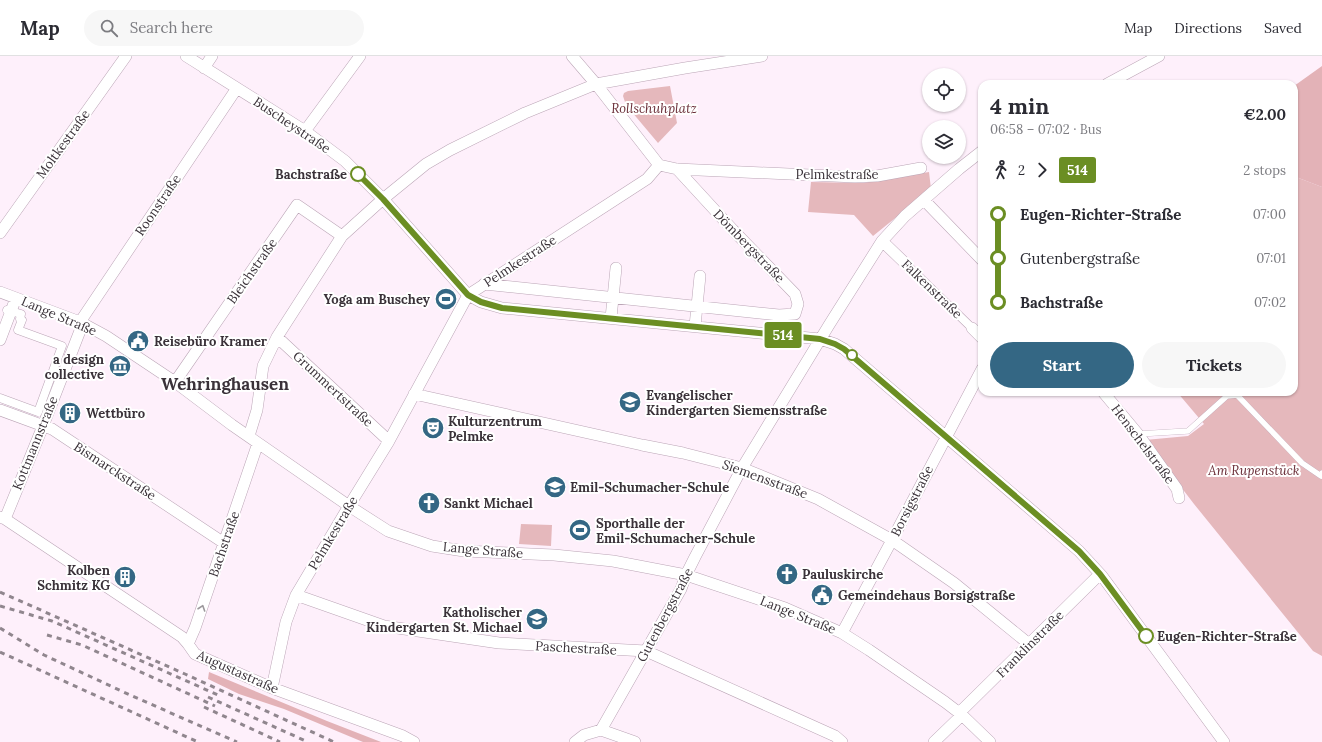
<!DOCTYPE html>
<meta charset="utf-8">
<style>
body{margin:0;font-family:Lora,serif;background:#f7f7f7;color:#2b2b33;height:100vh;display:flex;flex-direction:column;font-size:15px;white-space:nowrap}
*{box-sizing:border-box;margin:0}
p{font-size:13px;color:#7c7c81}
.icon{flex:none;width:22px;height:22px;fill:none;stroke:currentColor;stroke-width:2;stroke-linecap:round;stroke-linejoin:round}
.map{position:relative;flex:1;overflow:hidden}
.sheet{position:absolute;left:978px;top:24px;width:320px;height:316px;display:flex;flex-direction:column;background:#fff;border-radius:12px;box-shadow:0 1px 3px #0004}
.sheet>*{flex:none}
.badge{padding:0 8px;border-radius:3px;font-size:14px;line-height:26px}
.buttons{position:absolute;left:922px;top:12px;display:grid;gap:8px}
.buttons a{display:grid;place-items:center;width:44px;height:44px;border-radius:50%;background:#fff;box-shadow:0 1px 3px #0004;font-size:20px}
.map>.badge{position:absolute;translate:-50% -50%;box-shadow:0 0 0 2px #fff}
.legs{display:flex;align-items:center;gap:6px;height:44px;padding:0 12px;font-size:13px}
.legs p{margin-inline-start:auto}
.headline{display:flex;align-items:center;justify-content:space-between;height:68px;padding:0 12px}
h1{font-size:22px;font-weight:800;line-height:30px}
.primary-button{display:flex;gap:8px;margin-top:auto;padding:8px 12px}
.primary-button a{flex:1;height:46px;border-radius:24px;background:#346784;color:#fff;font-size:16px;font-weight:800;line-height:46px;text-align:center}
.primary-button a+a{background:#f7f7f7;color:#2b2b33}
ul{padding:0 12px;list-style:none}
li{display:flex;align-items:center;gap:14px;height:44px;font-size:15px}
li i{display:grid;place-items:center;width:6px;height:100%;margin:0 5px;background:currentColor}
li i::after{content:'';width:10px;height:10px;margin:-5px;border:3px solid;border-radius:50%;background:#fff}
li p{margin-inline-start:auto}
li:first-child i{background:linear-gradient(#0000 50%,currentColor 0)}
li:last-child i{background:linear-gradient(currentColor 50%,#0000 0)}
header{display:flex;align-items:center;gap:24px;box-sizing:border-box;height:56px;padding:0 20px;background:#fff;border-bottom:1px solid #e1e1e2}
header strong{font-size:19px}
nav{display:flex;gap:22px;margin-inline-start:auto;font-size:14px}
.search{width:280px;height:36px;background:#f7f7f7;display:flex;align-items:center;gap:10px;box-sizing:border-box;padding:0 14px;border-radius:22px;color:#7c7c81;font-size:15px}
.map>svg:first-child{display:block}
.green{fill:#e5b8bc}
.forest{fill:#e3b2b7}
.lines{fill:none;stroke-linecap:round;stroke-linejoin:round}
.service-casing{stroke:#bba5b6;stroke-width:6}
.pedestrian-casing{stroke:#bba5b6;stroke-width:9}
.minor-casing{stroke:#bba5b6;stroke-width:12}
.service{stroke:#fff;stroke-width:5.5}
.pedestrian{stroke:#fff;stroke-width:8}
.minor{stroke:#fff;stroke-width:11}
.rail{stroke:#90868e;stroke-width:3;stroke-dasharray:5 5;stroke-linecap:butt}
.oneway{stroke:#9c989c}
.line-1-casing{stroke:#fff;stroke-width:9}
.line-1{stroke:#6b8e23;stroke-width:6}
.stop-1-dot{fill:#fff;stroke:#6b8e23;stroke-width:2}
.labels{text-anchor:middle;dominant-baseline:central;stroke-width:4;stroke-linejoin:round;paint-order:stroke}
.park-label{font-size:13px;font-style:italic;fill:#6b2f39;stroke:#fff}
.street-label{font-size:13px;fill:#3a3239;stroke:#fff}
.stop-label{font-size:13px;font-weight:bold;fill:#3a3239;stroke:#fff;text-anchor:end}
.poi-label{font-size:13px;font-weight:bold;fill:#3a3239;stroke:#fff;text-anchor:start}
.district-label{font-size:17px;font-weight:bold;fill:#3a3239;stroke:#fff}
</style>
<header>
<strong>Map</strong>
<div class="search"><svg class="icon" aria-label="search" viewBox="0 0 24 24"><circle cx="10" cy="10" r="6"/><path d="M15 15l6 6"/></svg>Search here</div>
<nav><a>Map</a><a>Directions</a><a>Saved</a></nav>
</header>
<div class="map">
<svg width="1322" height="686" viewBox="0 0 1322 686">
<rect width="100%" height="100%" fill="#fef0fb"/>
<path class="green" d="M670 30 677 67 658 87 626 49 623 40 624 37 628 35Z
M929 116 931 133 873 180 854 159 808 156 811 126 863 127Z
M1296 121 1322 131V600L1313 595 1194 448 1145 384 1188 380 1204 368 1177 336H1294V122Z
M521 468 552 469 551 490 519 488Z"/>
<path class="forest" d="M1322 10V131L1296 121 1294 122V30Z
M209 616 327 665 381 686H363L284 653 239 638 208 623Z"/>
<g class="lines">
<g class="service-casing">
<path id="service" d="M1138 378 1188 375 1227 340 1237 339 1302 407 1321 420 1322 417"/>
</g>
<g class="pedestrian-casing">
<path id="pedestrian" d="M907 209 972 272
M0 342 38 356 62 290 18 274 22 264 20 263 21 258 7 254"/>
</g>
<g class="minor-casing">
<path id="minor" d="M186 0 305 75 345 105 383 143 468 239 481 246 502 252 820 283 835 288 844 293 1079 495 1102 520 1224 686
M572 0 596 28 659 109
M204 12 212 0
M1107 28 1159 0
M305 75 360 0
M659 109 677 113 855 121 877 120 921 112
M924 144 982 204
M0 177 126 0
M882 185 907 209
M484 228 779 259 795 258 798 248 795 238 733 174 677 113
M0 236 80 266 106 280 175 326 232 369 349 450 388 475 432 490 464 495 554 499 613 505 686 519 785 552 842 577 869 594 945 646 962 659 990 686
M611 262 616 212
M80 266 237 32
M695 270 700 220
M972 272 982 282
M277 281 389 385
M0 284 16 242
M175 326 297 149 342 180
M1103 336 1138 378 1177 433 1179 442
M414 338 642 389 683 397 742 412 818 443 892 484 954 527 1029 588
M0 354 52 373 224 487
M249 380 257 354 263 310 277 281 342 180 383 143 426 108 450 94 525 57 596 28 685 12 762 0
M0 461 5 463 182 581 188 588 195 598 272 632 403 680 414 686
M5 463 43 370 83 267
M296 539 384 570 499 587 646 595 835 680 842 686
M842 577 892 484 982 313
M188 588 195 572 258 387
M272 632 286 566 296 539 349 450 389 385 468 239 647 123 659 109
M959 657 1100 518
M601 674 681 533 686 519 695 501 742 412 829 269 882 185 905 160 959 113 982 95
M575 686 584 679 601 674 635 686
M934 686 962 659"/>
</g>
<use href="#service" class="service"/>
<use href="#pedestrian" class="pedestrian"/>
<use href="#minor" class="minor"/>
<path class="rail" d="M0 536 185 618 334 686
M0 550 52 565 218 639
M0 572 44 599 130 639 237 686
M47 579 82 589 215 650
M0 596 198 686
M208 641 308 686
M204 651 280 686"/>
</g>
<defs><path id="oneway-chevron" d="M-2-3.5L2.5 0L-2 3.5" fill="none" stroke-width="1.6" stroke-linecap="round" stroke-linejoin="round"/></defs>
<use class="oneway" href="#oneway-chevron" transform="translate(202 552) rotate(-71)"/>
<g class="lines">
<g class="line-1-casing">
<path id="line-1" d="M358 118 383 143 468 239 481 246 502 252 820 283 835 288 844 293 1079 495 1100 518 1146 580"/>
</g>
<use href="#line-1" class="line-1"/>
</g>
<defs>
<g id="stadium-disc" transform="scale(1.15)"><circle r="9.5" fill="#346784" stroke="#fff"/><path d="M0-5a6.5 5 0 1 0 0 10a6.5 5 0 1 0 0-10ZM-3.5-1.8h7v3.6h-7Z" fill="#fff"/></g>
<g id="civic-disc" transform="scale(1.15)"><circle r="9.5" fill="#346784" stroke="#fff"/><path d="M-.6-6.5H3V-4.5H.6V-3L4-1V1h2V6H-6V1h2V-1L-.6-3ZM-1.2 2.5V6h2.4V2.5Z" fill="#fff"/></g>
<g id="museum-disc" transform="scale(1.15)"><circle r="9.5" fill="#346784" stroke="#fff"/><path d="M0-6L6-3V-2H-6V-3ZM-5-1h2V3h-2ZM-1-1h2V3h-2ZM3-1h2V3H3ZM-6 4H6V6H-6Z" fill="#fff"/></g>
<g id="school-disc" transform="scale(1.15)"><circle r="9.5" fill="#346784" stroke="#fff"/><path d="M0-5L7-2L0 1L-7-2ZM-4 1L0 2.5L4 1V4Q0 6-4 4Z" fill="#fff"/></g>
<g id="building-disc" transform="scale(1.15)"><circle r="9.5" fill="#346784" stroke="#fff"/><path d="M-4-6H4V6H1V3H-1V6H-4ZM-2.5-4.3h1.7v1.8h-1.7ZM.8-4.3h1.7v1.8H.8ZM-2.5-1h1.7V.8h-1.7ZM.8-1h1.7V.8H.8Z" fill="#fff"/></g>
<g id="theatre-disc" transform="scale(1.15)"><circle r="9.5" fill="#346784" stroke="#fff"/><path d="M-5-5.5Q0-4 5-5.5V0Q5 5 0 6Q-5 5-5 0ZM-3.3-2.5H-1v1.5H-3.3ZM1-2.5H3.3v1.5H1ZM-2.8 1Q0 5.5 2.8 1Z" fill="#fff"/></g>
<g id="church-disc" transform="scale(1.15)"><circle r="9.5" fill="#346784" stroke="#fff"/><path d="M-1.2-6h2.4v3.5h3.3v2.4h-3.3V6h-2.4V-.1h-3.3v-2.4h3.3Z" fill="#fff"/></g>
</defs>
<g fill-rule="evenodd">
<use href="#stadium-disc" x="446" y="243"/>
<use href="#civic-disc" x="138" y="285"/>
<use href="#museum-disc" x="120" y="310"/>
<use href="#school-disc" x="630" y="346"/>
<use href="#building-disc" x="70" y="357"/>
<use href="#theatre-disc" x="433" y="372"/>
<use href="#school-disc" x="555" y="431"/>
<use href="#church-disc" x="429" y="447"/>
<use href="#stadium-disc" x="580" y="474"/>
<use href="#church-disc" x="787" y="518"/>
<use href="#building-disc" x="125" y="521"/>
<use href="#civic-disc" x="822" y="539"/>
<use href="#school-disc" x="537" y="563"/>
</g>
<g class="stop-1-dot">
<circle cx="358" cy="118" r="7"/>
<circle cx="852" cy="299" r="5"/>
<circle cx="1146" cy="580" r="7"/>
</g>
<g class="labels">
<g class="park-label">
<text x="654" y="52">Rollschuhplatz</text>
<text x="1254" y="414">Am Rupenstück</text>
</g>
<g class="street-label">
<text transform="translate(292 69) rotate(34)">Buscheystraße</text>
<text transform="translate(63 88) rotate(-54)">Moltkestraße</text>
<text x="837" y="118">Pelmkestraße</text>
<text transform="translate(158 149) rotate(-56)">Roonstraße</text>
<text transform="translate(749 190) rotate(46)">Dömbergstraße</text>
<text transform="translate(520 205) rotate(-33)">Pelmkestraße</text>
<text transform="translate(252 215) rotate(-55)">Bleichstraße</text>
<text transform="translate(932 233) rotate(44)">Falkenstraße</text>
<text transform="translate(59 260) rotate(23)">Lange Straße</text>
<text transform="translate(333 333) rotate(43)">Grummertstraße</text>
<text transform="translate(35 387) rotate(-68)">Kottmannstraße</text>
<text transform="translate(1143 388) rotate(53)">Henschelstraße</text>
<text transform="translate(115 415) rotate(33)">Bismarckstraße</text>
<text transform="translate(765 423) rotate(20)">Siemensstraße</text>
<text transform="translate(912 445) rotate(-63)">Borsigstraße</text>
<text transform="translate(333 477) rotate(-59)">Pelmkestraße</text>
<text transform="translate(224 488) rotate(-71)">Bachstraße</text>
<text transform="translate(483 494) rotate(5)">Lange Straße</text>
<text transform="translate(665 559) rotate(-62)">Gutenbergstraße</text>
<text transform="translate(798 559) rotate(22)">Lange Straße</text>
<text transform="translate(1030 588) rotate(-45)">Franklinstraße</text>
<text transform="translate(576 592) rotate(3)">Paschestraße</text>
<text transform="translate(238 616) rotate(24)">Augustastraße</text>
</g>
<g class="stop-label">
<text x="347" y="118">Bachstraße</text>
<text x="1157" y="580" text-anchor="start">Eugen-Richter-Straße</text>
</g>
<g class="poi-label">
<text x="430" y="243" text-anchor="end">Yoga am Buschey</text>
<text x="154" y="285">Reisebüro Kramer</text>
<text x="104" y="303" text-anchor="end">a design<tspan x="104" dy="15">collective</tspan></text>
<text x="646" y="339">Evangelischer<tspan x="646" dy="15">Kindergarten Siemensstraße</tspan></text>
<text x="86" y="357">Wettbüro</text>
<text x="448" y="365">Kulturzentrum<tspan x="448" dy="15">Pelmke</tspan></text>
<text x="570" y="431">Emil-Schumacher-Schule</text>
<text x="444" y="447">Sankt Michael</text>
<text x="596" y="467">Sporthalle der<tspan x="596" dy="15">Emil-Schumacher-Schule</tspan></text>
<text x="110" y="514" text-anchor="end">Kolben<tspan x="110" dy="15">Schmitz KG</tspan></text>
<text x="802" y="518">Pauluskirche</text>
<text x="838" y="539">Gemeindehaus Borsigstraße</text>
<text x="522" y="556" text-anchor="end">Katholischer<tspan x="522" dy="15">Kindergarten St. Michael</tspan></text>
</g>
<g class="district-label">
<text x="225" y="328">Wehringhausen</text>
</g>
</g>
</svg>
<div class="buttons">
<a><svg class="icon" aria-label="locate" viewBox="0 0 24 24"><circle cx="12" cy="12" r="6"/><path d="M12 2v4M12 18v4M2 12h4M18 12h4"/></svg></a>
<a><svg class="icon" aria-label="layers" viewBox="0 0 24 24"><path d="M12 4l9 5-9 5-9-5zM3 14l9 5 9-5"/></svg></a>
</div>
<b class="badge" style="left:783px;top:279px;background:#6b8e23;color:#fff">514</b>
<section class="sheet">
<div class="headline"><div><h1>4 min</h1><p>06:58 – 07:02 · Bus</p></div><b>€2.00</b></div>
<div class="legs"><svg class="icon" aria-label="walk" viewBox="0 0 24 24"><circle cx="13" cy="4" r="2"/><path d="M13 8l-2 6 4 7M11 14l-3 7M7 12l3-4h3l4 4"/></svg>2<svg class="icon" aria-label="forward" viewBox="0 0 24 24"><path d="M9 5l7 7-7 7"/></svg><b class="badge" style="background:#6b8e23;color:#fff">514</b><p>2 stops</p></div>
<ul>
<li><i style="color:#6b8e23"></i><b>Eugen-Richter-Straße</b><p>07:00</p></li>
<li><i style="color:#6b8e23"></i><span>Gutenbergstraße</span><p>07:01</p></li>
<li><i style="color:#6b8e23"></i><b>Bachstraße</b><p>07:02</p></li>
</ul>
<div class="primary-button"><a>Start</a><a>Tickets</a></div>
</section>
</div>
